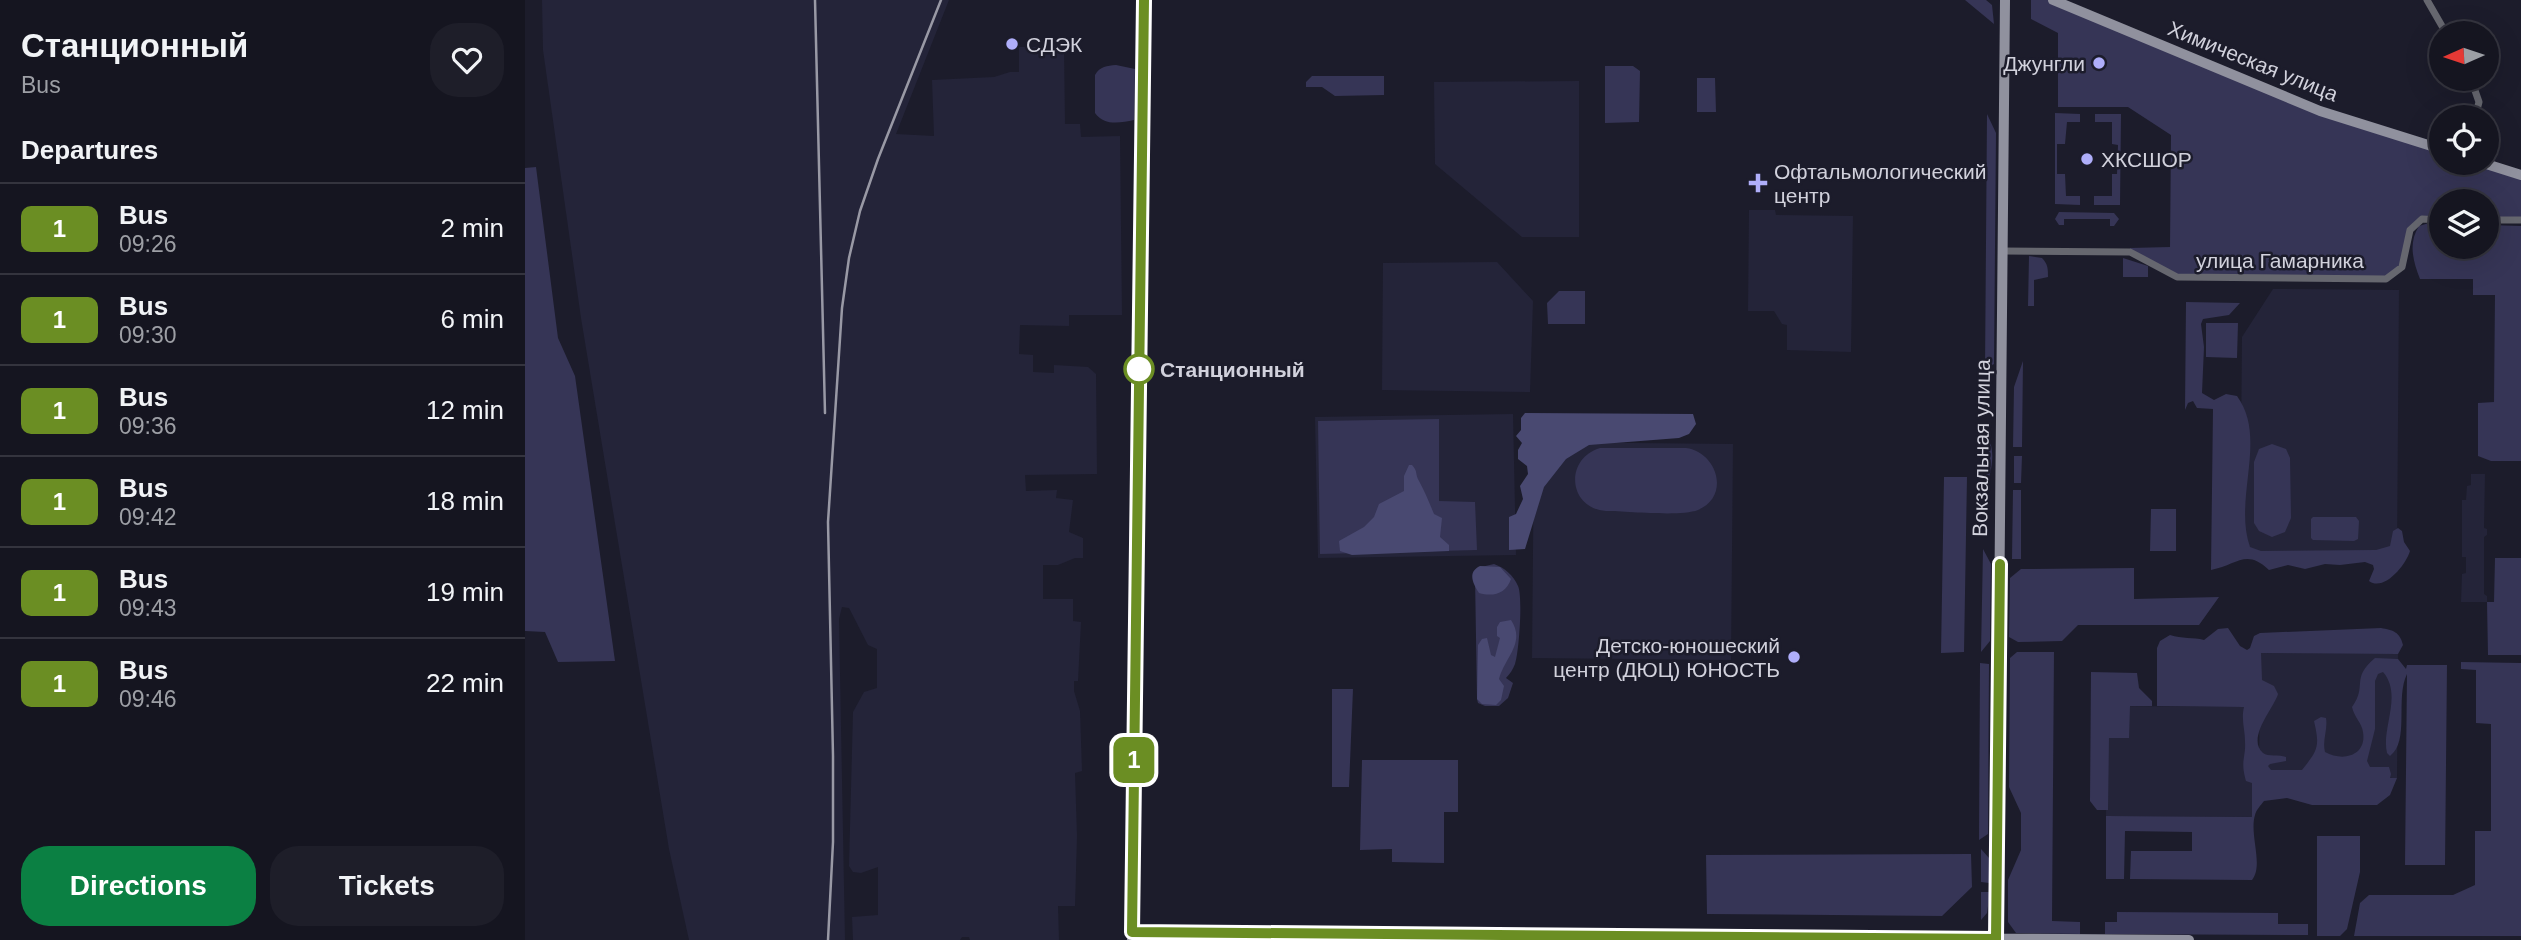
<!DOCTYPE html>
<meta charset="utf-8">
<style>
body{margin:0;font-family:Arial,sans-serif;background:#1e1e29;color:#f1f3f6;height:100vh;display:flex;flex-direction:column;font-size:26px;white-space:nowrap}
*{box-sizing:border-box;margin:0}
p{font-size:23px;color:#9d9fa5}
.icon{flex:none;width:38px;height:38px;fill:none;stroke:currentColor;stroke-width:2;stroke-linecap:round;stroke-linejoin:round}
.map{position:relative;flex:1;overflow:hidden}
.details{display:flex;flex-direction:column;background:#151520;width:525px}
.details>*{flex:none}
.badge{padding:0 14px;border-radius:10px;font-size:24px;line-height:46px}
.needle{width:46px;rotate:267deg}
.buttons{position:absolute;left:1904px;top:21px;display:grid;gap:14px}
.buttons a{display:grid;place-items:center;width:70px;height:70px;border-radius:50%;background:#151520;box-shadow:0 7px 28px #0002,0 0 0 2px #34343e;font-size:35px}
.map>.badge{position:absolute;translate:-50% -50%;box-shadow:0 0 0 4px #fff}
h2{padding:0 21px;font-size:26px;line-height:63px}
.round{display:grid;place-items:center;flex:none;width:74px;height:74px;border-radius:28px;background:#1e1e29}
.overview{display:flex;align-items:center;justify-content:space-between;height:119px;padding:0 21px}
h1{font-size:33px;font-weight:700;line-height:52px}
.cta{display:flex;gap:14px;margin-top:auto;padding:14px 21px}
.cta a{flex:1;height:80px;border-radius:28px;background:#0b8043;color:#fff;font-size:28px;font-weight:700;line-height:80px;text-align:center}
.cta a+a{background:#1e1e29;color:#f1f3f6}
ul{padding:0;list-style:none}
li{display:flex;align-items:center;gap:21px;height:91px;padding:0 21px;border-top:2px solid #34343e}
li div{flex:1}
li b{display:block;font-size:26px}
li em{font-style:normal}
li .badge{min-width:77px;font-weight:700;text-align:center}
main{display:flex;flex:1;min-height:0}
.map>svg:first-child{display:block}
.built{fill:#242439}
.green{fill:#363556}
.forest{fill:#494971}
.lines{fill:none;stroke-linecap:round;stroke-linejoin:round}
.street{stroke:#66676f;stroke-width:7}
.secondary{stroke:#90919e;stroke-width:10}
.rail{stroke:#9999a5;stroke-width:2.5}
.line-casing{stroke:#fff;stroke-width:16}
.line{stroke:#6b8e23;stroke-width:10}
.poi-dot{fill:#afaefa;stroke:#1c1c2b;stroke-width:2.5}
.stop-dot{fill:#fff;stroke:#6b8e23;stroke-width:3.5}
.labels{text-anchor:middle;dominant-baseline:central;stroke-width:5;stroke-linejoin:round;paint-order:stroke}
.poi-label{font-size:21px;fill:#d1d1dc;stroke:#1c1c2b;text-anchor:start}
.street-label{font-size:21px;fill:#d1d1dc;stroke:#1c1c2b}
.stop-label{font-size:21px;font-weight:bold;fill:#d1d1dc;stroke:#1c1c2b;text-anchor:start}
</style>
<main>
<section class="details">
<div class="overview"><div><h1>Станционный</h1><p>Bus</p></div><a class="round"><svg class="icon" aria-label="heart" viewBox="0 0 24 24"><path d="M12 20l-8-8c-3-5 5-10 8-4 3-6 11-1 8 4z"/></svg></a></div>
<h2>Departures</h2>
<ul>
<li><span class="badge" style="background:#6b8e23;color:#fff">1</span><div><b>Bus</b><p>09:26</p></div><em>2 min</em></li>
<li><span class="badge" style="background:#6b8e23;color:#fff">1</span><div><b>Bus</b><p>09:30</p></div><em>6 min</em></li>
<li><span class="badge" style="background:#6b8e23;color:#fff">1</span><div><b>Bus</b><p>09:36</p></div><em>12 min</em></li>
<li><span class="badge" style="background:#6b8e23;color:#fff">1</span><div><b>Bus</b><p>09:42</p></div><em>18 min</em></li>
<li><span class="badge" style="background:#6b8e23;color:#fff">1</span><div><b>Bus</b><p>09:43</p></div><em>19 min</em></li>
<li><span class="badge" style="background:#6b8e23;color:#fff">1</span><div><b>Bus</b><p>09:46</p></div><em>22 min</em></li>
</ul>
<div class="cta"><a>Directions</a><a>Tickets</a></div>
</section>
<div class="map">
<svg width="1996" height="940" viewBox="0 0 1996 940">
<rect width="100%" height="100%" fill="#1c1c2b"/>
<path class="built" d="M17 0H424L371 134 409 136 407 80 469 77 485 72H494V47H539L540 124H555L556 137 595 136 597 315H544V326L495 325 494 354 508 355V372L529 373V365L563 367 571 374 572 474 500 475 501 491 532 490 531 498 548 500 544 532 558 538V558H550L533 565H518V599H548V621L556 622 553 681H549V691L555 711 557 771 550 773 552 836 550 906H533L534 940H445L444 937H437L435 940H328L327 917 353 915V867L336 873 328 872 324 866 328 712 339 692 352 688V649L343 645 324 608 317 607 314 619 320 940H164L144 849 56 318 18 50Z
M1054 81V237H997L910 164 909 82Z
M1224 210H1250L1251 215 1328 216 1326 352 1262 350V325L1257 324 1249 311H1223Z
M972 262 1008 301 1005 392 857 390 858 263Z
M1748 289 1874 290 1872 554 1715 553 1717 337Z
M988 414 991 555 793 558 790 417Z
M1009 442 1208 444 1206 660 1007 658Z
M1946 474H1960L1959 528 1962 529V535L1959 537V594L1962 596V602H1936L1937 574 1941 573V557H1937V500H1941L1942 486 1946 485Z
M1735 653 1873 654 1872 778 1734 777Z
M1582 706 1728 707 1727 817 1581 816Z"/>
<path class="green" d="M1440 0H1461L1467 5 1469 24Z
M1506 0H1528L1795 111 1916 149V163H1958L1996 175V220H1962V201H1916V220L1897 219 1886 229 1877 267 1861 279 1652 277 1605 252V248L1645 247 1646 135 1603 107H1533V33L1506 19Z
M591 65 610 69 609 120C595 123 579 126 570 113V75C575 66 582 66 591 65Z
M1080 66H1108L1115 71 1114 122 1080 123Z
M787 76H859V95L810 96 797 87H781V82Z
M1172 78H1190L1191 112H1172Z
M1530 113 1555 114V122H1542L1540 144H1532V174H1540L1541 196H1555V205L1530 204Z
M1462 114 1471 133 1469 364 1460 370Z
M1570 114H1596L1595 205H1569V196H1587V174H1592L1593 145 1587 144V122H1570Z
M11 167 33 338 50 376 90 661 33 662 20 632 0 631V168Z
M1534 212 1589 213 1594 219 1589 226H1585V219H1539V225H1534L1530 219Z
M1904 223 1916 224V247H1962V225L1996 226V461H1966L1953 456V403L1969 402 1970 295H1948V279H1895C1888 261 1883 243 1894 226Z
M1504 256 1517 258C1523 264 1523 269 1523 277L1509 280V306H1503Z
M1598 258 1623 266V277H1598Z
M1034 291H1060V324H1023L1022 303Z
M1661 302 1715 303 1704 315 1678 319 1676 324 1679 347 1677 393 1689 400 1701 394 1712 396C1743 438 1708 499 1725 547L1736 551 1851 550 1865 546 1868 531 1873 528 1877 531 1879 542 1885 551C1881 565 1859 592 1844 581L1849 569 1848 565 1840 562 1815 565 1800 564 1780 569 1763 565 1744 570C1721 548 1712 565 1686 570L1688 409 1672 408 1668 401 1663 403 1660 410Z
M1681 323H1713L1712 358 1681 357Z
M1498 361 1497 447H1488L1489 387Z
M914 419V501L950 502 952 550 795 554 793 421Z
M1459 430C1472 447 1468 471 1459 490Z
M1747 444 1761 449 1765 458 1766 518 1760 532 1747 537 1734 531 1729 523V462L1734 449Z
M1075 448H1161C1192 452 1206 496 1173 510 1155 517 1102 511 1081 511 1043 508 1039 459 1075 448Z
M1489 456H1497L1496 483H1489Z
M1419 477H1442L1439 652 1416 653Z
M1488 490H1496V559H1487Z
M1626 509H1651V551H1625Z
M1788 517H1831L1834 521 1833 539 1829 541 1788 540 1786 538V519Z
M1458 549 1466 564 1465 641 1456 652Z
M1970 558H1996V655H1963L1962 602H1969Z
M969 564C980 568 988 575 993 586 998 597 994 652 990 664 988 669 985 674 981 678L988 683 983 698 974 706H960L953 703 952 699 950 576 952 568Z
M1609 568V599L1694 597 1674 625H1553L1537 641 1493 642 1484 637 1485 578 1496 569Z
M1703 628 1715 646 1722 650 1725 648 1729 636 1735 633 1856 628C1868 630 1875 632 1878 645L1873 654 1736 653 1737 680 1749 686 1753 694C1749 708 1721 738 1738 753 1743 757 1754 754 1761 757V761L1745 764 1743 766 1746 770H1777C1793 750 1795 747 1789 721L1796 717 1801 718C1803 730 1797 740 1800 752 1818 762 1842 756 1838 732 1837 723 1829 717 1827 707 1843 685 1825 679 1850 658L1873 659 1881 669 1882 665H1922L1920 865H1880L1882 674C1870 698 1885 741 1865 756L1862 753C1856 728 1878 695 1858 672L1853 674 1850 681V729L1842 761 1845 767H1864L1866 774 1865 778H1872L1865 795 1852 805H1787L1762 798 1739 801C1736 805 1731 810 1730 815 1724 835 1739 865 1727 880L1605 879 1606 851H1667V832L1600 831 1599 879H1581V816L1727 817V783L1721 781C1715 760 1721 759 1720 741 1720 729 1716 720 1719 707L1632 706V648L1635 641 1645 635C1657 639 1668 637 1679 640L1693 629Z
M1492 652H1529L1527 921 1555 922V934L1491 933 1483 922V880L1496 850V813L1484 787 1485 658Z
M1936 662 1996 663V936H1829L1835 903 1844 895H1928L1950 885V831H1966V724L1951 723V670L1936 669Z
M1455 663 1464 664 1463 834 1454 840Z
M1566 672 1612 673 1614 688 1627 701V706H1605L1604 738H1584L1583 810H1572L1565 801Z
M807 689H828L824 787H807Z
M837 760H933V812H919V863L867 862V849L835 850Z
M1792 836H1835V872L1822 929 1815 936H1792Z
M1456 849 1464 858V883L1456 882Z
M1446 854 1447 887 1417 916 1182 914 1181 855Z
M1456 892H1465L1462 913 1456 920Z
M1592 912 1753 913V924H1783V935L1580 934V922H1592Z"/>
<path class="forest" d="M1000 413 1168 414 1171 424 1164 434 1154 438 1064 445 1041 459 1019 487 1000 549 984 550V517L991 514 998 499 995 486 1003 474 1002 466 993 459V450L997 443 991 436 996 430V418Z
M884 465H887C893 471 890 475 894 481 900 492 904 502 909 514L917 518 915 537 924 545V551L827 555 815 551 814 541 839 527 849 517 854 504 879 491V476Z
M955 566 975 567 986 579C981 594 968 597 954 593 948 584 942 572 955 566Z
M986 620C1001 643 980 657 974 679L979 686 976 700 971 705 957 704 952 699 953 645 957 639 962 638 966 655 970 657 975 638 972 636V627L975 622Z"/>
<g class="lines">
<path class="street" d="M1902 0 1921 33
M1946 79 1954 102 1950 117
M1962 220H1996
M1478 251 1605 252 1652 277 1861 279 1877 267 1885 230 1897 219 1916 220"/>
<path class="secondary" d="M1528 0 1795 111 1916 149
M1958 163 1996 175
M607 932 1664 940
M1471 938 1480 0
M607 940 619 0"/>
<path class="rail" d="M290 0 300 413
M303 940 308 842V756L303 522 317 308 324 258 335 211 353 159 416 0"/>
</g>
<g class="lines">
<g class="line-casing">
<path id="line" d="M619 0 607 932 1471 939 1475 564"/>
</g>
<use href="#line" class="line"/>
</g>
<g class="poi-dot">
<circle cx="487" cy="44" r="7"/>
<circle cx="1574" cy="63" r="7"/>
<circle cx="1562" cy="159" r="7"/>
<path d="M1229.5 172.5h7v7h7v7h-7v7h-7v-7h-7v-7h7z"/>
<circle cx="1269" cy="657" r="7"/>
</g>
<circle class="stop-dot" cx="614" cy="369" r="14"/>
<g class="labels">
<g class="poi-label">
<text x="501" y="44">СДЭК</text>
<text x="1560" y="63" text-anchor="end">Джунгли</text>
<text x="1576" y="159">ХКСШОР</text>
<text x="1249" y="171">Офтальмологический<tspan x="1249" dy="24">центр</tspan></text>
<text x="1255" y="645" text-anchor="end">Детско-юношеский<tspan x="1255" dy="24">центр (ДЮЦ) ЮНОСТЬ</tspan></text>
</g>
<g class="street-label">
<text transform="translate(1728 61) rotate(22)">Химическая улица</text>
<text x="1755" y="260">улица Гамарника</text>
<text transform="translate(1456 448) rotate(-89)">Вокзальная улица</text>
</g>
<g class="stop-label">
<text x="635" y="369">Станционный</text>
</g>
</g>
</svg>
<div class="buttons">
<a><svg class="needle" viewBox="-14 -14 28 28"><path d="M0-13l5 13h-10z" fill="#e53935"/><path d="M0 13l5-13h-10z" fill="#9d9fa5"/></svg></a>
<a><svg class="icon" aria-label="locate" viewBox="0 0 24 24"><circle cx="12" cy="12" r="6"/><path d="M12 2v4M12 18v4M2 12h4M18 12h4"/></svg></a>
<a><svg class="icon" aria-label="layers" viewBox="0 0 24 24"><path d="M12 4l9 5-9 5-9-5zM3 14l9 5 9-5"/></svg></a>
</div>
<b class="badge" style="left:609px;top:760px;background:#6b8e23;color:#fff">1</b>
</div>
</main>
